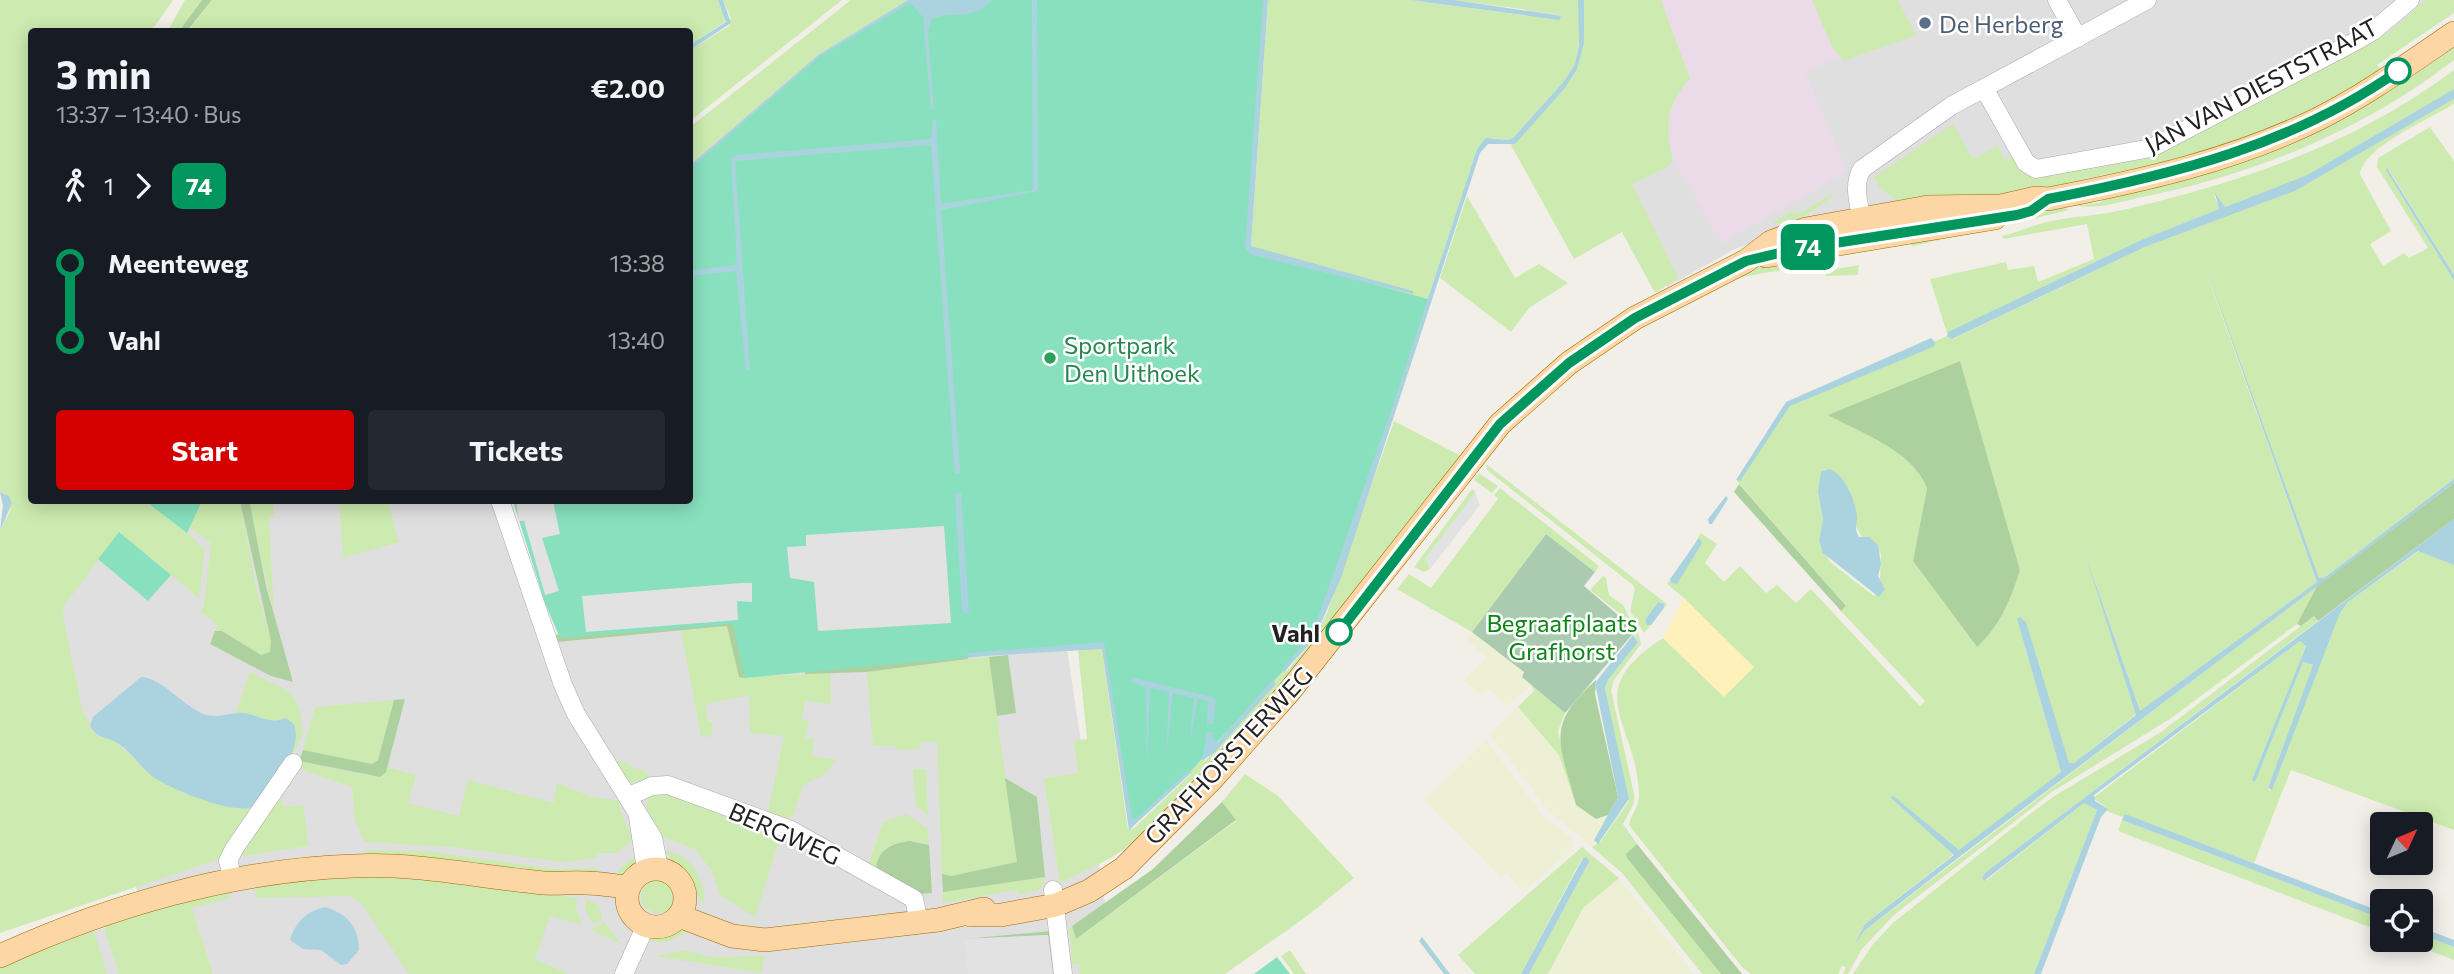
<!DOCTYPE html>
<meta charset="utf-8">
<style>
body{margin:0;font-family:Commissioner,sans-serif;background:#242831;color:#f1f3f6;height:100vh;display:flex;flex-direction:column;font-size:26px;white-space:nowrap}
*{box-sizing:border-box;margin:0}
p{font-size:23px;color:#9ea1a6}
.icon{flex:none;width:38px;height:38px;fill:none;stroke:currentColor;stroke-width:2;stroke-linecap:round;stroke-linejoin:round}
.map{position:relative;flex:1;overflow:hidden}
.details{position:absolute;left:28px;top:28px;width:665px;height:476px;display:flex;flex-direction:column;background:#171b24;border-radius:7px;box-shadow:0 4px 18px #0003}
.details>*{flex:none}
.badge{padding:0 14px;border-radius:10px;font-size:24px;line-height:46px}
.needle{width:46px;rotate:46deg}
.tools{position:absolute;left:2370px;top:812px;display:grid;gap:14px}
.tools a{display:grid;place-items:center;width:63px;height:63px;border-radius:7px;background:#171b24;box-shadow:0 4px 18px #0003;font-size:35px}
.map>.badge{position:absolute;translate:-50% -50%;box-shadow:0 0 0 4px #fff}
.legs{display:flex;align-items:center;gap:10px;height:77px;padding:0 28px;font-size:23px}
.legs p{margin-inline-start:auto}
.headline{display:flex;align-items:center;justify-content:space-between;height:119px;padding:0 28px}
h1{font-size:38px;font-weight:700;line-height:52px}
.primary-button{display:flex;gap:14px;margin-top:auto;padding:14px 28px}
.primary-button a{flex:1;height:80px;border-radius:7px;background:#d40000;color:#fff;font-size:28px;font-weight:700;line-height:80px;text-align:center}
.primary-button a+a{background:#242831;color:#f1f3f6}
ul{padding:0 28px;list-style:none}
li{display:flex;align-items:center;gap:24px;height:77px;font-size:26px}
li i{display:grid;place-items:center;width:10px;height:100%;margin:0 9px;background:currentColor}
li i::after{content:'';width:18px;height:18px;margin:-9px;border:5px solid;border-radius:50%;background:#171b24}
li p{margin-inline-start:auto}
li:first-child i{background:linear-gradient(#0000 50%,currentColor 0)}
li:last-child i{background:linear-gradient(currentColor 50%,#0000 0)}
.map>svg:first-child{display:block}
.residential{fill:#e0dfdf}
.industrial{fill:#ebdbe8}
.farmland{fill:#eef0d5}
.grass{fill:#cdebb0;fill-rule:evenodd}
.forest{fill:#add19e}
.sand{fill:#fff1ba}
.cemetery{fill:#aacbaf}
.pitch{fill:#88e0be}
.parking{fill:#e2e2e2}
.water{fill:#aad3df}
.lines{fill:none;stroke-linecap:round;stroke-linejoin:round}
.minor-casing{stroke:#a9a9a9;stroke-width:19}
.major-casing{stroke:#a06b00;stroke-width:24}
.minor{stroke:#fff;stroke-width:18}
.major{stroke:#fcd6a4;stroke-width:23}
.line-1-casing{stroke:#fff;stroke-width:16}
.line-1{stroke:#00965e;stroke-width:10}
.service-dot{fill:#5c6f8a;stroke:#fff;stroke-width:2.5}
.stop-1-dot{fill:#fff;stroke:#00965e;stroke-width:3.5}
.leisure-dot{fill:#2e9e5b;stroke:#fff;stroke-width:2.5}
.labels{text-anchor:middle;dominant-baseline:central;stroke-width:5;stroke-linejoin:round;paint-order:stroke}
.service-label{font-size:24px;fill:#4e5e75;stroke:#fff;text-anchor:start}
.street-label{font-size:24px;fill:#222;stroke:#fff}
.leisure-label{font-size:24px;fill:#27864d;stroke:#fff;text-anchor:start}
.park-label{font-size:24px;fill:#0c8416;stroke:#fff}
.stop-label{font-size:24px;font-weight:bold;fill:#222;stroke:#fff;text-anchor:end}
</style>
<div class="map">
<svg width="2454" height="974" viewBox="0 0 2454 974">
<rect width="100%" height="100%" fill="#f2efe9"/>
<path class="residential" d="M1521 0H2454V12L2231 145 1974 197 1828 215 1735 249 1667 287Z
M103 500 511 501 519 533 555 634 738 620 1066 642 1105 903 1159 974H4L73 937 147 916 74 725 34 559Z"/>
<path class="industrial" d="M1655 0H1821L1846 55 1805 71 1847 171 1721 243 1673 160 1664 123Z"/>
<path class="farmland" d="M1472 632 1524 673 1522 677 1532 685 1507 706 1489 689 1482 696 1464 681 1486 657 1467 640Z
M1518 707 1559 755 1576 805 1596 819 1608 815 1592 847 1547 809 1490 734Z
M1486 740 1541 813 1575 842 1572 845 1574 848 1527 889 1524 886 1521 889 1507 873 1501 878 1425 800Z
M1619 878 1694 974H1548L1583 908Z"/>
<path class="grass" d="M0 0H173L155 26 146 31 32 32V500L240 501 256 587 271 641 270 652 261 655 222 631H215L218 626 200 611 204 606 211 543 190 528 188 533 205 550 199 598 119 532 64 606 63 616 83 712 96 735 116 742 153 776 171 786 241 809 282 719C267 725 251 712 235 715L250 672 285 689 295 699 301 713 302 735 291 759 222 858 0 933V531L11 509 6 494 0 492Z
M185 0H202L179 31 167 32Z
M212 0H718L726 21 690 45V32H187Z
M723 0H842L690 121V50L729 26 731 18Z
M851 0H908L818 55 690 165V127Z
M1268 0H1410L1558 20 1560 14 1454 0H1578L1579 40 1575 64 1565 80 1514 137 1509 140 1490 138 1477 149 1390 414 1286 672 1314 639 1327 613 1394 421 1463 457 1261 714 1134 842 1111 858 1060 883 1044 778 1078 773 1074 741 1087 739 1078 649H1102L1128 829 1134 828 1191 774 1106 644 1245 248 1413 293 1251 247ZM1276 681 1275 684 1205 761 1194 749Z
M1584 0H1661L1690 79C1666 103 1665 129 1673 160L1666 168 1632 184 1678 278 1655 293 1622 232 1574 259 1511 145C1522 139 1529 127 1538 118 1586 66 1579 67 1584 0Z
M1812 0H1898L1916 35 1844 61 1832 47Z
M2426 0H2454V13L2377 65 2381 70 2353 92 2218 152 2079 180V186L2033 194 1897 201 1879 187 1874 177 1953 124 1973 159 1998 146 2005 160 2015 155 2027 176 2090 166 2091 169 2096 168 2154 157 2381 37 2380 33 2385 35 2417 8 2415 5 2417 2 2420 5Z
M2454 43V60C2365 130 2249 177 2138 198 2115 203 2092 211 2070 204L2081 200 2083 205 2102 202 2103 196 2143 188Z
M2454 70V89L2307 175 2225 207 2214 194 2219 209 2141 240 1947 333 1930 279 2006 262 2008 270 2034 266 2038 282 2094 259 2087 224 2003 239 2002 236C2016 233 2029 227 2043 223 2070 216 2099 216 2127 209 2245 181 2357 143 2454 70Z
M2454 99V104C2431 118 2364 147 2360 174L2391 231 2370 244 2383 266 2404 253 2409 258 2428 248 2377 167 2378 158 2430 127 2454 161V275L2389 170H2386L2454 281V479L2324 578H2319L2201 257 2317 582 2140 711 2083 548 2136 714 2074 763H2069L2017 619 2061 772 1962 849H1956L1891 798 1954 854 1865 924 1853 946 1864 931 2317 586 2297 624 2173 717 2052 792 2014 822 1894 915 1862 949 1848 974H1843L1846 967 1842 966 1838 974H1751L1742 967 1629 825C1631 814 1639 807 1639 795 1637 721 1578 693 1663 638L1724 697 1684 598 1667 584 1670 579 1671 583 1701 533 1717 544 1705 563 1724 582 1740 566 1766 593 1777 585 1796 603 1811 589 1920 706 1925 701 1841 611 1846 606 1737 481 1790 406 1947 336 1953 339 2145 247 2295 191ZM1960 361 2020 570C2012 597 1999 628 1977 647L1913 561 1927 487C1913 451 1861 433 1829 415ZM1848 488C1861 526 1846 528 1881 553L1880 580 1874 596 1830 562 1819 542 1823 519 1818 492Z
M1834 192C1822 209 1794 223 1775 224L1774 222 1791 212 1801 213Z
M1467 196 1515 278 1539 264 1568 283 1529 308 1511 332 1440 278Z
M2058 206 2070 210 1913 246 1906 242 2022 218Z
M1818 251 1820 263 1737 278C1758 260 1791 257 1818 251Z
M1859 265 1858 275 1826 276 1825 271Z
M1486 464 1667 604 1664 608 1658 602 1645 620 1651 625 1644 633 1630 611 1635 589 1633 585 1487 470Z
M1479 473 1498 486 1492 493 1474 480Z
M1500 488 1599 566 1595 572 1546 534 1472 632 1397 589 1409 574 1431 588 1498 499 1494 495Z
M1472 489 1476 492 1426 558 1430 569 1424 572 1414 567Z
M248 501H273L274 517H269L274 613Z
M339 501H388L399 542 343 558Z
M2419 551 2454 565V830L2291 770 2254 863 2125 815 2123 817 2106 811 2107 808 2093 798 2300 641 2306 645 2255 782 2303 662 2314 666 2268 788 2270 791 2340 613 2348 602Z
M1603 576 1606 578 1609 595 1623 605 1633 624 1590 590Z
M2314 616 2318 621 2302 633 1986 872 1982 878 1987 880 2084 803 2097 810 2034 974H1853L1873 944 1893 923 2030 814 2056 795 2161 732Z
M727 626 739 677 830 673 831 704 805 701 802 719 809 721 805 738 814 739 812 756 837 760 825 774 803 786 793 816 788 818 768 812 784 736 750 733 749 695 706 704 708 722H713L711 737 701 736 681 631Z
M1638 632 1641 644 1614 680 1611 690 1634 794V803L1623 824 1637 844 1626 855 1721 974H1702L1623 874 1592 847 1601 841 1629 801 1605 688 1608 680 1638 642 1635 636Z
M989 657 1017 862 951 876 942 874 937 742H920V749L897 750 896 746H873L867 672Z
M1532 685 1565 713 1558 731 1576 805 1559 755 1518 707 1534 691Z
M394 700 378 760 372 764 303 750 315 707Z
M617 760 648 773V780L628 783 613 765Z
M299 761 375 777 385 772 387 767 416 775 408 803 459 816 468 780 553 803 557 783 592 797 620 801 623 803 619 806 633 841 616 853H597V858L562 862 452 847 364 842 355 820 352 787 294 767Z
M913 769H926L928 815 916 806Z
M1245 774 1278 796 1354 878 1307 916 1225 974H1080L1079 964 1068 965 1072 953 1069 928 1072 926 1076 939 1236 821 1222 802Z
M658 791 782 832 755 917 720 895 712 871 695 849 663 837 646 808 649 795Z
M282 800 283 807 303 805 309 846 236 857 271 801Z
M906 814 927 828 929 845C916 838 899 841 887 847L876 871 868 866 883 822Z
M2122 820 2382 919V932L2118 831Z
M1582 847 1619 878 1583 908 1548 974H1529L1589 862 1587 857 1582 858 1521 974H1475L1458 955Z
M364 850 427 851 555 869 597 868V878L373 859Z
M664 851C690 851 708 882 704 906L688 877Z
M639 854 633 871 615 879 621 867Z
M320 874 466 880 577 898 576 908 582 925 550 916 535 959 568 974H409L362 904 350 896 258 898 252 884Z
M1045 877 1042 889 1019 895 1017 890 943 903V892Z
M641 896a17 17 0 1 1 34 0a17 17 0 1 1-34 0Z
M228 891 231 898 192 908 213 974H119L105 931 107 923Z
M586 899 599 905 602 919 592 924 585 909Z
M604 922 621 944 591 930Z
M680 927 692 930 667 942H649L661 933Z
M88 929 95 934 107 974H0V963Z
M2420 934 2454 947V960L2402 940H2420Z
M684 950 710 957 765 956 761 973 655 956Z
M1290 950 1306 974H1294L1281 956Z"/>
<path class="forest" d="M202 0H212L187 31H179Z
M1960 361 2020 570C2012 597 1999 628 1977 647L1913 561 1927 488C1913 451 1861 433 1828 415Z
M2454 483V519L2318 621 2314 616 2301 626 2297 624 2317 586Z
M1739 484 1846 606 1841 611 1734 492Z
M240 501H248L250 504 266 586 293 682 271 676 210 644 215 631H222L261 655 270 652 271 641Z
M738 620 744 678 739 677 727 626 557 642 555 635Z
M969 645 968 659 867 672 805 674V658Z
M1008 655 1016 713 997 716 989 657Z
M1596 680 1595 694 1618 797 1608 815 1596 819 1576 805C1561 745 1543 727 1596 680Z
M405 699 386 772 380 777 299 761 303 750 372 764 378 760 394 700Z
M1005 778 1037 797 1045 877 943 892 942 874 951 876 1017 862Z
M1222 802 1236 820 1076 939 1072 926 1153 869Z
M910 841 929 845 932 893 917 894 876 871C876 851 891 843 910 841Z
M1637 844 1742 974H1721L1627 858 1626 854Z
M1051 931 1059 974H1053L1048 935 964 939Z"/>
<path class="sand" d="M1684 598 1754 667 1724 697 1663 638Z"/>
<path class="cemetery" d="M1546 534 1595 572 1584 586 1638 632 1631 636 1565 713 1522 677 1524 672 1472 632Z"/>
<path class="pitch" d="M912 0H1264L1247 243 1251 250 1431 300 1329 601 1304 648 1189 773 1131 826 1103 645 744 678 733 624 560 638 545 603 513 501 690 500V167L823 53Z
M144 500H202V501L187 533Z
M119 532 171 575 148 601 98 559Z
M1277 957 1290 974H1254Z"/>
<path class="parking" d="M1475 493 1480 505 1430 569 1426 558Z
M516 501H553L560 534 542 538 559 591 545 595 524 521H519Z
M944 526 951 623 818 631 814 582 790 578 787 547 806 546V535Z
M741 583H752V602L737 601 738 620 586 632 582 596Z
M1048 935 1053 974H968L964 939Z"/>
<path class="water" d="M718 0H723L731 23 690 50V45L726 22Z
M908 0H992C970 24 952 8 931 20L928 33 934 109H931L923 17 910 3 819 57 690 169V165L818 55Z
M1032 0H1037L1038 191 941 210 960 473 955 474 931 145 735 161 750 369 746 372 736 271 690 276V271L734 265 737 261 731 158 737 155 931 139 933 119 936 121 941 204 1033 190Z
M1263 0H1268L1251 246 1413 291V294L1252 255 1245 248Z
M1410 0H1454L1561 16 1559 20Z
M1578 0H1584V43L1577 69 1565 88 1515 144H1488L1480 153 1341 578 1314 639 1284 672 1282 669 1307 640 1318 617 1390 414 1477 149 1486 138 1509 140 1514 137 1565 80 1575 64 1579 46Z
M2454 89V99L2295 191 2145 247 1952 339 1947 336 1948 332 2141 240 2219 209 2215 193 2225 207 2307 175Z
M2387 168 2454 275V281L2386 170Z
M2202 257 2319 578H2324L2454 479V483L1958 858 1864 931 1853 947 1865 924 1954 855 1891 798 1892 795 1959 850 2061 772 2017 619 2020 617 2026 622 2069 763H2074L2136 715 2083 548 2140 711 2317 582Z
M1931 338 1936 343 1933 347 1790 406 1740 481 1736 480 1786 402Z
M1829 469C1845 474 1855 500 1857 516 1857 525 1854 529 1859 537H1869L1878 545 1881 564 1878 576 1885 589 1879 597 1823 553 1819 541 1823 519 1818 492 1821 472Z
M0 492 9 496 12 503 0 531 3 506Z
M961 492 969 612 967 614 962 611 955 494Z
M1726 496 1728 499 1712 524H1709L1708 519Z
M2454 519V565L2418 551 2348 602 2340 613 2272 790 2268 788 2313 665 2303 662 2255 782 2252 780 2306 646 2300 641 2094 795 2095 801 2108 809 2101 817 2041 974H2034L2097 810 2084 803 1984 881 1982 878 1986 872Z
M1699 538 1702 543 1677 584 1671 583 1670 579Z
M1658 602 1664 604V608L1651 625H1647L1645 620Z
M1633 635 1638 642 1608 680 1605 688 1629 799 1598 844 1594 840 1618 797 1595 683Z
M1104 642 1132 818 1136 819 1188 771 1192 772 1129 830 1102 649 966 657 969 653Z
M141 677C163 678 183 707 206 715 220 719 235 710 249 714 263 718 271 724 285 718L294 724C304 755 269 785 252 808 226 812 175 791 153 777 140 767 131 751 117 743 106 736 97 739 90 726L93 717Z
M1134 678 1212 697 1216 701 1213 724 1207 725 1208 701 1198 698 1189 747 1194 698 1173 693 1166 758 1169 692 1150 688 1147 768 1146 687 1131 682Z
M1273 679 1276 684 1214 753 1202 761 1207 732H1212L1213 740 1218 742Z
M2125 814 2382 912V919L2122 820Z
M1587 857 1589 862 1529 974H1521L1583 858Z
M325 907C347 914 359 926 359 950L347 964 341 965 321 950 303 949 290 940C296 921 307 911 325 907Z
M2420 927 2454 940V947L2420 934Z
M1422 937 1450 974H1444L1419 941Z"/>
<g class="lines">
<g class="minor-casing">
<path id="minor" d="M2057 0 2078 38
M1984 88 2026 163 2036 169 2151 148 2356 41 2373 31 2410 0
M1865 231C1861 213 1851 186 1862 169L1951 106 2147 0
M500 500 563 685 576 714 653 838 659 868
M627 797 652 786 668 785 791 830 914 899 919 922
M638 817 646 870
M233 879 228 861 234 849 293 763
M1053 890 1063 974
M624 974 646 925"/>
</g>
<g class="major-casing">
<path id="major" d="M1766 256 1995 218
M627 898a29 29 0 1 1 58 0a29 29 0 1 1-58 0Z
M971 915H1001L1056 905 1089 891 1124 868 1213 778 1289 692 1500 424 1569 363 1635 318 1746 261 1771 242 1806 229 1928 207 2001 206 2036 198 2048 199C2141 181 2232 161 2318 119 2366 95 2410 63 2454 33
M679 916 732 936 765 940 938 920 984 909
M0 956C109 906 233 870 353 866 418 863 480 877 544 883 558 884 572 882 586 883 600 883 614 886 628 887"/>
</g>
<use href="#minor" class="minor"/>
<use href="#major" class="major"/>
</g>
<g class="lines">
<g class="line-1-casing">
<path id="line-1" d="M1339 632 1500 424 1569 363 1635 318 1746 261 1796 249 2017 215 2031 211 2048 199C2172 175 2293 145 2398 71"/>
</g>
<use href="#line-1" class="line-1"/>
</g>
<circle class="service-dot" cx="1925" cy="23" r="7"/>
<g class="stop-1-dot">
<circle cx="2398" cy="71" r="12"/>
<circle cx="1339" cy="632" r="12"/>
</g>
<circle class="leisure-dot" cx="1050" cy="358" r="7"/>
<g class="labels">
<g class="service-label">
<text x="1939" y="23">De Herberg</text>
</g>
<g class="street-label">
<text transform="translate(2261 85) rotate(-28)">JAN VAN DIESTSTRAAT</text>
<text transform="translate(1228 755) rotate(-47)">GRAFHORSTERWEG</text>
<text transform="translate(785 833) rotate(24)">BERGWEG</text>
</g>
<g class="leisure-label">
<text x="1064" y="344">Sportpark<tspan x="1064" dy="28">Den Uithoek</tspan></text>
</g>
<g class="park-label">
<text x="1562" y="622">Begraafplaats<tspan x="1562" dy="28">Grafhorst</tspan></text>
</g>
<g class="stop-label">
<text x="1320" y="632">Vahl</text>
</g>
</g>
</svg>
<div class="tools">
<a><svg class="needle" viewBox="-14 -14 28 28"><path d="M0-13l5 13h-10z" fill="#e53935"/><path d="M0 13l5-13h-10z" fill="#9ea1a6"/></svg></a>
<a><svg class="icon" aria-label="locate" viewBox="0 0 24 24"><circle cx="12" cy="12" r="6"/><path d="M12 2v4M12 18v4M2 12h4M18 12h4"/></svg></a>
</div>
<b class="badge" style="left:1808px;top:247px;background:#00965e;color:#fff">74</b>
<section class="details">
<div class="headline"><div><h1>3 min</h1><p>13:37 – 13:40 · Bus</p></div><b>€2.00</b></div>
<div class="legs"><svg class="icon" aria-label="walk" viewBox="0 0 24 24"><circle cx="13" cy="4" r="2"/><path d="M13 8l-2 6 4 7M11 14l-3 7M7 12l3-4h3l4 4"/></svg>1<svg class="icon" aria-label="forward" viewBox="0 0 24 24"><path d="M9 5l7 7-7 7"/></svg><b class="badge" style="background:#00965e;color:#fff">74</b></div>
<ul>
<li><i style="color:#00965e"></i><b>Meenteweg</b><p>13:38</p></li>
<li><i style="color:#00965e"></i><b>Vahl</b><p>13:40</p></li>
</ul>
<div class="primary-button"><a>Start</a><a>Tickets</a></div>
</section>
</div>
